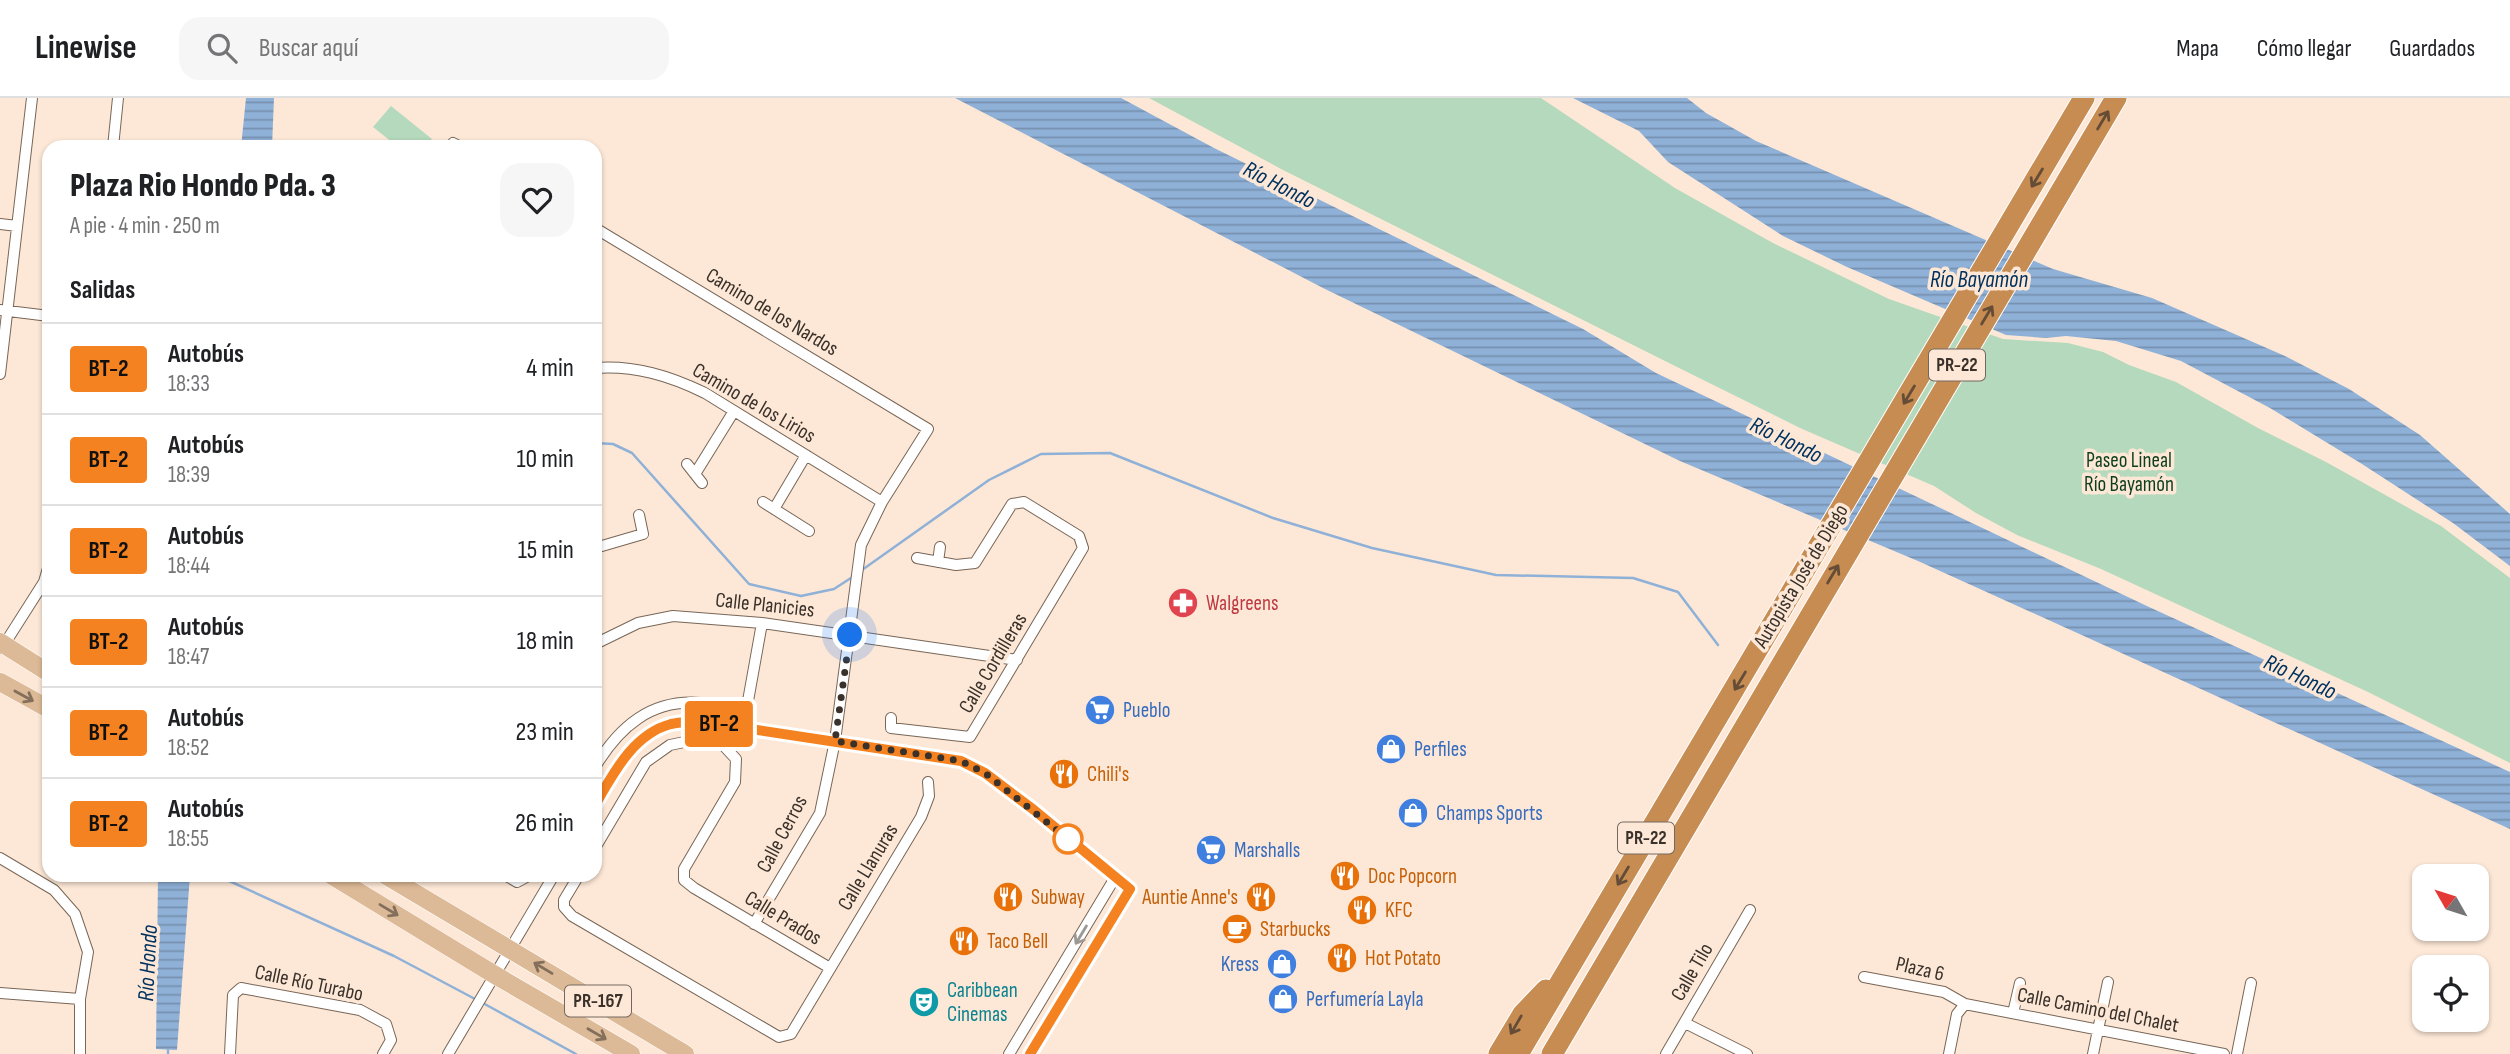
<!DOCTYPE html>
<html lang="es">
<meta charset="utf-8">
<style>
body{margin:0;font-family:"Sofia Sans Condensed",sans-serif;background:#f6f6f6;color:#202124;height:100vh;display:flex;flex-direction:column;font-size:26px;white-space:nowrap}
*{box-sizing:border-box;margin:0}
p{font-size:23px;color:#757577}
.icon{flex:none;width:38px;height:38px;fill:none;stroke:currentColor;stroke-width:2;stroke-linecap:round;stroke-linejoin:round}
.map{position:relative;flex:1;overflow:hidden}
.panel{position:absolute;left:42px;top:42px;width:560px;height:742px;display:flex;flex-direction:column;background:#fff;border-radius:21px;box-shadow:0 2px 5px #0004}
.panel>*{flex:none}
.badge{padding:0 14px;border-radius:5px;font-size:24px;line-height:46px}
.needle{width:46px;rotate:309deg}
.fabs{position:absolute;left:2412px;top:766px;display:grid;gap:14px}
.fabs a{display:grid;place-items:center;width:77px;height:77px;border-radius:14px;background:#fff;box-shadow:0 2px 5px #0004;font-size:35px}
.you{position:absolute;width:35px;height:35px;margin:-18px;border:5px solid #fff;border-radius:50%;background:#1a73e8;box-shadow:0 0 0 10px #1a73e833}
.map>.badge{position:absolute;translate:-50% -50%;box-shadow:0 0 0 4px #fff}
h2{padding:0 28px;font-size:26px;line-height:63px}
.round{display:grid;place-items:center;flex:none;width:74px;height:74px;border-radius:21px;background:#f6f6f6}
.headline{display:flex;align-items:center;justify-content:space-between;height:119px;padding:0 28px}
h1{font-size:33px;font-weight:800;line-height:52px}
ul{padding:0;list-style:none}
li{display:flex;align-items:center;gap:21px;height:91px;padding:0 28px;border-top:2px solid #e0e0e0}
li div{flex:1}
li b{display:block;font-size:26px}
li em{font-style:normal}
li .badge{min-width:77px;font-weight:700;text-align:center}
header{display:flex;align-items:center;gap:42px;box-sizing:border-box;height:98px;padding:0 35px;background:#fff;border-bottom:2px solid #e0e0e0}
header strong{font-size:33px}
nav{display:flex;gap:38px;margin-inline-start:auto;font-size:24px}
.search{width:490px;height:63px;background:#f6f6f6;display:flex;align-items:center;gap:18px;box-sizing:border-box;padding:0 24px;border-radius:21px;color:#757577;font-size:26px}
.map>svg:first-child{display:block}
.green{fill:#b5d9bc}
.water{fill:url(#water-rules)}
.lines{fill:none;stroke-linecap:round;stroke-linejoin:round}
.stream{stroke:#8fb1d7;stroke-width:2.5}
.minor-casing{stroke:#786657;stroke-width:12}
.primary-casing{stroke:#fff;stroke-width:19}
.motorway-casing{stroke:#fff;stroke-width:23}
.minor{stroke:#fff;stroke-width:10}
.primary{stroke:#ddba97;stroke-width:18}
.motorway{stroke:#c78c52;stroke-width:21}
.oneway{stroke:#644c36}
.oneway2{stroke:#836f5b}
.oneway3{stroke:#9c9894}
.line-casing{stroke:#fff;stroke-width:16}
.line{stroke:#f58220;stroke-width:10}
.walk{stroke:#39312a;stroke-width:7;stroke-dasharray:0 12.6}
.stop-dot{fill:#fff;stroke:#f58220;stroke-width:3.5}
.labels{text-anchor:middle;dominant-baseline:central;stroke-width:7;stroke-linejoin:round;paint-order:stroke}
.shield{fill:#fde8d7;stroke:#74685e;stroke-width:2}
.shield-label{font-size:19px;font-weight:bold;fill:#39312a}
.street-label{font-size:21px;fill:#39312a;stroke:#fde8d7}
.park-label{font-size:21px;fill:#0c3e1d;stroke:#fde8d7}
.health-label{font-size:21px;fill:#be3a42;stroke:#fde8d7;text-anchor:start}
.shop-label{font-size:21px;fill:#366cbe;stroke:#fde8d7;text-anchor:start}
.food-label{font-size:21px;fill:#c56008;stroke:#fde8d7;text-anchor:start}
.culture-label{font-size:21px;fill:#0d838f;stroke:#fde8d7;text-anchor:start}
.water-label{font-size:23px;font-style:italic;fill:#003260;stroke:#fde8d7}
</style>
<header>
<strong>Linewise</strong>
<div class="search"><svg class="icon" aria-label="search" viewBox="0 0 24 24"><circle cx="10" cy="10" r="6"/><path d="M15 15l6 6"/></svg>Buscar aquí</div>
<nav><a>Mapa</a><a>Cómo llegar</a><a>Guardados</a></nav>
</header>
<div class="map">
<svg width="2510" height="956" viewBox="0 0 2510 956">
<defs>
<pattern id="water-rules" width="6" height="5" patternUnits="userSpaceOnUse" patternTransform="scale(1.75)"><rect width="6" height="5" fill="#8fb1d7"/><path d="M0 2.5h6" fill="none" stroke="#7691af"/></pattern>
</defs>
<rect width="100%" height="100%" fill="#fde8d7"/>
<path class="green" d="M1149 0H1541L1675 90 1773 145 1889 201 2003 241 2068 245 2103 254 2129 267 2176 284 2258 330 2326 364 2441 428 2510 480V665L2368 594 2101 471 2017 437 1976 415 1934 388 1800 330 1671 266 1283 72Z
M391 8 432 41 426 49H398L373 29Z"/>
<path class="water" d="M246 0H274L272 49H241Z
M955 0H1121L1214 50 1583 231 1656 275 2149 509 2510 674V731L1918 463 1680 363 1325 191Z
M1573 0H1687L1706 15 1756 43 2053 171 2152 200 2285 258 2349 291 2420 337 2510 416V468L2453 425 2362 366 2270 310 2181 263 2116 243 2066 238 2046 240 2006 237 1847 169 1783 138 1668 64 1639 33Z
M158 777H190L177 952 156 951Z"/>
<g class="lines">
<path class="stream" d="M595 345 613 346 632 355 749 486 801 498 834 491 854 478
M862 472 989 382 1041 356 1110 355 1273 420 1372 450 1496 477 1633 480 1678 494 1718 547
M216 777 394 858 475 901
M481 904 576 956
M168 956V952"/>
<g class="minor-casing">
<path id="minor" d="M113 49 118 0
M450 49 453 45 461 49
M0 126 17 128
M595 130 928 331 882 404 861 447 835 643 820 715 754 826
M0 212 49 218
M595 270C635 267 670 278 705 295L882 404
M0 276 32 0
M687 366 702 385
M695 376 734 313
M763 404 809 433
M774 411 806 357
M595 450 643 436 639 417
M938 464 940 449
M595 546 638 525 673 518 762 525 1017 562
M2 550 44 484 49 467
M891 620V630L970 639 1083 450 1079 438 1024 404 1012 406 975 465 956 467 917 460
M595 669C619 629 651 601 700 605 716 606 733 610 748 603L762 525
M595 707C614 676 633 636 671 626 680 624 689 624 698 623L961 663 985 675 1034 711 1130 791 1030 956
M595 750 646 664 670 647 694 642 723 647 736 661 735 684 684 771V782L694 790 830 870
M0 760 54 792 75 816 88 854 80 901V956
M505 777 517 784 530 777
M579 777 564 802V809L572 818 779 939 791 936 921 719 929 698 928 684
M1864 879 1944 894 1965 906 2224 956
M0 895 80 901
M2013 915 2020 885
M1685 925 1747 956
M230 956 233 897 241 890 360 912 386 926 391 942 383 956
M448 956 554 777
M1009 956 1116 778
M1666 956 1750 812
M1949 956 1957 916 1965 906
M2093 956 2108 884
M2237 956 2251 885"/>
</g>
<g class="primary-casing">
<path id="primary" d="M0 544 49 575
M0 584 49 611
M331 777 495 877 631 956
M385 777 685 956"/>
</g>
<g class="motorway-casing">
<path id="motorway" d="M1499 956 1523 916 1546 892
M1518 956 2084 0
M1552 956 2116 0"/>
</g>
<use href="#minor" class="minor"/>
<use href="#primary" class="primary"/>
<use href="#motorway" class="motorway"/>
</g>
<defs><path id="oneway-shaft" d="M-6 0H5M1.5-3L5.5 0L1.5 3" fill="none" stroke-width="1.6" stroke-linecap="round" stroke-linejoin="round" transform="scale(1.75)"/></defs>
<g class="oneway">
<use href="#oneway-shaft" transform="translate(2103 22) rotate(-59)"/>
<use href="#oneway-shaft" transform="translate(2037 80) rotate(121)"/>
<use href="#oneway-shaft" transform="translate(1987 217) rotate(-59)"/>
<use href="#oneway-shaft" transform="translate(1909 297) rotate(121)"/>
<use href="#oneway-shaft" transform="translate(1833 476) rotate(-59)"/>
<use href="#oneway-shaft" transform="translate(1740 583) rotate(121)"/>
<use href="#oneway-shaft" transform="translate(1623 778) rotate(121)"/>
<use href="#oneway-shaft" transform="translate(1516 927) rotate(120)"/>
</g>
<g class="oneway2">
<use href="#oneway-shaft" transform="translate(24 598) rotate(29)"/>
<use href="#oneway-shaft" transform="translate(389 812) rotate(31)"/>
<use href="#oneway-shaft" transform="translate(543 870) rotate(-149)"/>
<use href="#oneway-shaft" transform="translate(597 936) rotate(30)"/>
</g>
<use class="oneway3" href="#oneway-shaft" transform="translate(1081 837) rotate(121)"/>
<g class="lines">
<g class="line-casing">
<path id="line" d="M595 707C613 676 633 636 671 626 680 624 689 624 698 623L961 663 985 675 1034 712 1130 791 1030 956"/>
</g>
<use href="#line" class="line"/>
<path class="walk" d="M850 537 835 643 961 663 985 675 1068 741"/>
</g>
<defs>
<g id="pharmacy-disc" transform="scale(1.575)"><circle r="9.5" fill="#e0444e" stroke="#fde8d7"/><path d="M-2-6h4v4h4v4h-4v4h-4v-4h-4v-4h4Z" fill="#fff"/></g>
<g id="supermarket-disc" transform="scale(1.575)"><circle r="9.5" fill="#3f7fe0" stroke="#fde8d7"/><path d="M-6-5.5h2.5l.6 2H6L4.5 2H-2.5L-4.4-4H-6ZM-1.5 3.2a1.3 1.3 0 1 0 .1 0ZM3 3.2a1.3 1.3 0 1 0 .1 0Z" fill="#fff"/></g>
<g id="shop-disc" transform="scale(1.575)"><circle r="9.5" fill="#3f7fe0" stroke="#fde8d7"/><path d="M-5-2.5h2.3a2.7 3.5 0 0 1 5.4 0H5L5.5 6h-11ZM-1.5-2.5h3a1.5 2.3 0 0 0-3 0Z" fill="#fff"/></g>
<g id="restaurant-disc" transform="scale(1.575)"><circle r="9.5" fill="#e8710a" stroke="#fde8d7"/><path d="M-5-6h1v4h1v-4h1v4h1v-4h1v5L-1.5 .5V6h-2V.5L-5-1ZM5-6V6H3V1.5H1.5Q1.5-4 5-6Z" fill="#fff"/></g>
<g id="cafe-disc" transform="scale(1.575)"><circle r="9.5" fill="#e8710a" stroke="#fde8d7"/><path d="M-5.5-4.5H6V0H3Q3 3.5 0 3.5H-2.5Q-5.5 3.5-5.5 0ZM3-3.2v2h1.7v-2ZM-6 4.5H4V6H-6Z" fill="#fff"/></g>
<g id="theatre-disc" transform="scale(1.575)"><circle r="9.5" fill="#0f9aa8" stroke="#fde8d7"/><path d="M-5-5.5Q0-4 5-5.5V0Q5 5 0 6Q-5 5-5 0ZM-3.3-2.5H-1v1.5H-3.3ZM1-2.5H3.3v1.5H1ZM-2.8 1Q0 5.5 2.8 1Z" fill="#fff"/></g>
</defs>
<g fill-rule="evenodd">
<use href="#pharmacy-disc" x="1183" y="505"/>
<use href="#supermarket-disc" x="1100" y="612"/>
<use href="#shop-disc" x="1391" y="651"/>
<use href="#restaurant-disc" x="1064" y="676"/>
<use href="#shop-disc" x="1413" y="715"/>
<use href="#supermarket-disc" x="1211" y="752"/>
<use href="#restaurant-disc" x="1345" y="778"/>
<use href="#restaurant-disc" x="1008" y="799"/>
<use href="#restaurant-disc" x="1261" y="799"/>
<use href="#restaurant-disc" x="1362" y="812"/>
<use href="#cafe-disc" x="1237" y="831"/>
<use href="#restaurant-disc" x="964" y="843"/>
<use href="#restaurant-disc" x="1342" y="860"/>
<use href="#shop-disc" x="1282" y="866"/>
<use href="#shop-disc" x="1283" y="901"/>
<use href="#theatre-disc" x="924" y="904"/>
</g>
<circle class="stop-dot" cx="1068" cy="741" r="14"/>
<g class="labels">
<g class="shield">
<rect x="1929" y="251.5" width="56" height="31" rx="5"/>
<rect x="1618" y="724.5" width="56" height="31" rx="5"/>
<rect x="565" y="887.5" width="66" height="31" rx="5"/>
</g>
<g class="shield-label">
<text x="1957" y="267">PR-22</text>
<text x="1646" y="740">PR-22</text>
<text x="598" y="903">PR-167</text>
</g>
<g class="street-label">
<text transform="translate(772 214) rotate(31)">Camino de los Nardos</text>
<text transform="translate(754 305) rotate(30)">Camino de los Lirios</text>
<text transform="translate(1801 478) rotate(-59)">Autopista José de Diego</text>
<text transform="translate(765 507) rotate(6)">Calle Planicies</text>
<text transform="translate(993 565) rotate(-59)">Calle Cordilleras</text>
<text transform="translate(782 736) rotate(-62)">Calle Cerros</text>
<text transform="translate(868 769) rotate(-59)">Calle Llanuras</text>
<text transform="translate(783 820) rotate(31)">Calle Prados</text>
<text transform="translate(1920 871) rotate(13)">Plaza 6</text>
<text transform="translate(1692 874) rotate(-60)">Calle Tilo</text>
<text transform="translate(309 885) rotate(12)">Calle Río Turabo</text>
<text transform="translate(2098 912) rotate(11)">Calle Camino del Chalet</text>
</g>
<g class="park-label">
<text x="2129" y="362">Paseo Lineal<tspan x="2129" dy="24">Río Bayamón</tspan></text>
</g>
<g class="health-label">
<text x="1206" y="505">Walgreens</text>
</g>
<g class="shop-label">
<text x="1123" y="612">Pueblo</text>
<text x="1414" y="651">Perfiles</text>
<text x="1436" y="715">Champs Sports</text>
<text x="1234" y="752">Marshalls</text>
<text x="1259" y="866" text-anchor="end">Kress</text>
<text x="1306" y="901">Perfumería Layla</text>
</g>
<g class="food-label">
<text x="1087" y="676">Chili's</text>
<text x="1368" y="778">Doc Popcorn</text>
<text x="1031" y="799">Subway</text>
<text x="1238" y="799" text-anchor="end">Auntie Anne's</text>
<text x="1385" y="812">KFC</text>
<text x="1260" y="831">Starbucks</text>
<text x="987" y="843">Taco Bell</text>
<text x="1365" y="860">Hot Potato</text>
</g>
<g class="culture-label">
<text x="947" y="892">Caribbean<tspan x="947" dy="24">Cinemas</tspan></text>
</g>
<g class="water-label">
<text transform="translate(1279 87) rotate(27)">Río Hondo</text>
<text x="1979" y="182">Río Bayamón</text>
<text transform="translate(1786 342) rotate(26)">Río Hondo</text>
<text transform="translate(2300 579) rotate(25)">Río Hondo</text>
<text transform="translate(148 865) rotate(-87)">Río Hondo</text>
</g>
</g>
</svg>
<div class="fabs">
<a><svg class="needle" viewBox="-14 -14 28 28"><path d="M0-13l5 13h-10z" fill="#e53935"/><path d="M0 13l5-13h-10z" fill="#757577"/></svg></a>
<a><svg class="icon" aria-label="locate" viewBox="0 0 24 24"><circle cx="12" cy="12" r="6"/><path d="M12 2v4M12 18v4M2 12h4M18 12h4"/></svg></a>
</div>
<div class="you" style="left:850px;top:537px"></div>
<b class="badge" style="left:719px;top:626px;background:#f58220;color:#111">BT-2</b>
<section class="panel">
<div class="headline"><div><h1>Plaza Rio Hondo Pda. 3</h1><p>A pie · 4 min · 250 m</p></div><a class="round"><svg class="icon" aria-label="heart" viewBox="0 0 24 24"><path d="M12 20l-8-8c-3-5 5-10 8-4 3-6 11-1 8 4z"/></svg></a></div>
<h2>Salidas</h2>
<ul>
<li><span class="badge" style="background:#f58220;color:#111">BT-2</span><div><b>Autobús</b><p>18:33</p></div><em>4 min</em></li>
<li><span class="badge" style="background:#f58220;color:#111">BT-2</span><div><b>Autobús</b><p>18:39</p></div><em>10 min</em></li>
<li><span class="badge" style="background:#f58220;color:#111">BT-2</span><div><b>Autobús</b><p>18:44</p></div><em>15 min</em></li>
<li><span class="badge" style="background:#f58220;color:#111">BT-2</span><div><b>Autobús</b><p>18:47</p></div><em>18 min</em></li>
<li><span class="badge" style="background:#f58220;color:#111">BT-2</span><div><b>Autobús</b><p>18:52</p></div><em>23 min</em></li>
<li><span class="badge" style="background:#f58220;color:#111">BT-2</span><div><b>Autobús</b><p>18:55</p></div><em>26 min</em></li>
</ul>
</section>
</div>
